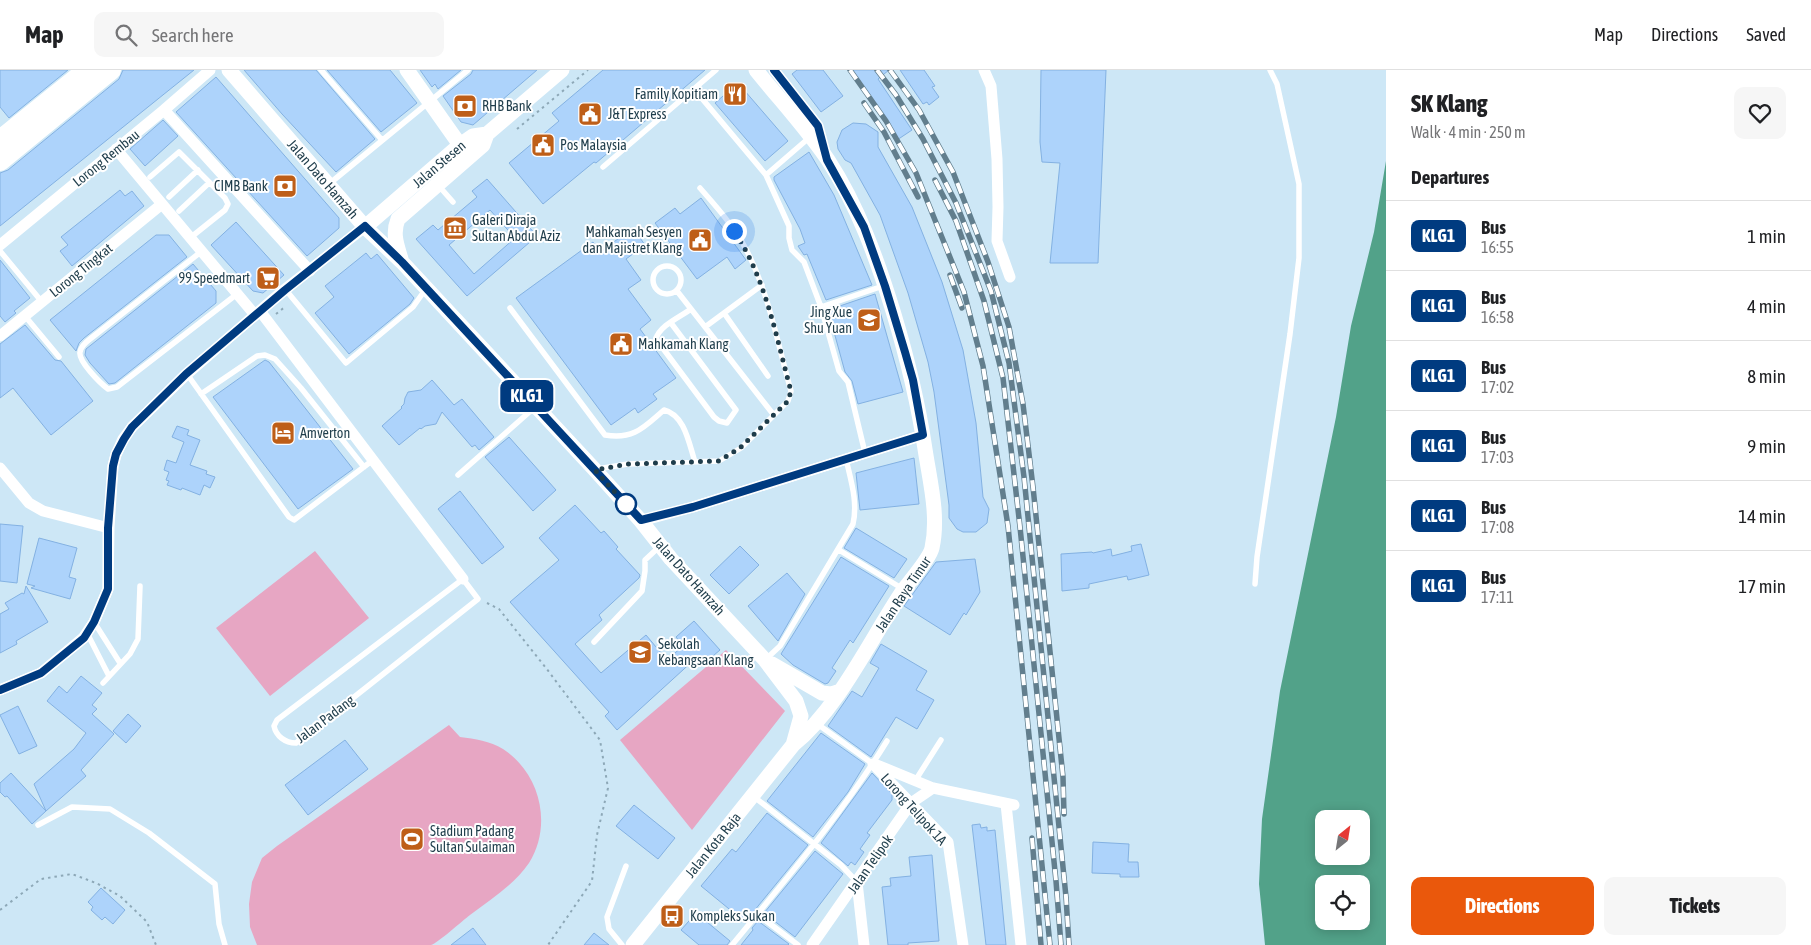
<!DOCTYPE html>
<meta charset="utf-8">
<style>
body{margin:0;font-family:"Asap Condensed",sans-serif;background:#f6f6f6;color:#202124;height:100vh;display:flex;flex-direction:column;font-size:19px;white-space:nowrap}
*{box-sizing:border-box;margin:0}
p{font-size:16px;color:#757577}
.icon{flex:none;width:28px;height:28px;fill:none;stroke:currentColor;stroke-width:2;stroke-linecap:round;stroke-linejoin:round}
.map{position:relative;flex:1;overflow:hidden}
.details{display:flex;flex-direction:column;background:#fff;width:425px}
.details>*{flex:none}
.badge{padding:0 10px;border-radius:8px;font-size:18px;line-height:32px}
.needle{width:32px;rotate:30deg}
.buttons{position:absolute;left:1315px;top:740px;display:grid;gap:10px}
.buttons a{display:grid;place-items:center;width:55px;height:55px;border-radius:10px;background:#fff;box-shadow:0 2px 12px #0003;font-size:25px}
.you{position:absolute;width:25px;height:25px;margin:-12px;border:4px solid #fff;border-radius:50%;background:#1a73e8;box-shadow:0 0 0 8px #1a73e833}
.map>.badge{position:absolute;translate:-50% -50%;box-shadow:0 0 0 2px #fff}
h2{padding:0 25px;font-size:19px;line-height:45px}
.round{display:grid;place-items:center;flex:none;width:52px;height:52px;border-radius:10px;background:#f6f6f6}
.overview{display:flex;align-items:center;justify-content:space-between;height:85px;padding:0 25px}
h1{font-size:24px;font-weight:800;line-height:38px}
.action{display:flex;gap:10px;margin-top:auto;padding:10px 25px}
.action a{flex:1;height:58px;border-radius:10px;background:#ea580c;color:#fff;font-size:20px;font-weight:800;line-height:58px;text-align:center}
.action a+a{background:#f6f6f6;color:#202124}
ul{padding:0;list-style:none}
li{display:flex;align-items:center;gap:15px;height:70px;padding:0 25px;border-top:1px solid #e0e0e0}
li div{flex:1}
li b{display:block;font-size:19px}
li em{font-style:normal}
li .badge{min-width:55px;font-weight:700;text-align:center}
header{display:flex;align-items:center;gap:30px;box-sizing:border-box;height:70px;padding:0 25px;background:#fff;border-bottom:1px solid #e0e0e0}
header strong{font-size:24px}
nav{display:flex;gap:28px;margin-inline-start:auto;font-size:18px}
.search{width:350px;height:45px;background:#f6f6f6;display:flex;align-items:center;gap:12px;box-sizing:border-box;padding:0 18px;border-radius:10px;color:#757577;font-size:19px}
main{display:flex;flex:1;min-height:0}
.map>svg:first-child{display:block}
.green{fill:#e7a6c3}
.water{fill:#52a289;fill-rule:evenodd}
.building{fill:#add3fb;stroke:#83b1e2;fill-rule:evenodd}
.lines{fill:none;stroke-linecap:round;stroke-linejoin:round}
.path{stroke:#8da8b7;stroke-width:2;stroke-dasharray:2.5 4;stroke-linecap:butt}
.lane{stroke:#fff;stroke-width:5.5}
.street{stroke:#fff;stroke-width:11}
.secondary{stroke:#fff;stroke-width:15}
.highway{stroke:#fff;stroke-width:20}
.rail-casing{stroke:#627e8d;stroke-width:5.5}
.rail{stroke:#fff;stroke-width:4;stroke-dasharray:11;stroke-linecap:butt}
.line-casing{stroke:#fff;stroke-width:11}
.line{stroke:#003b80;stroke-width:8}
.walk{stroke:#1f3d4b;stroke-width:5;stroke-dasharray:0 9}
.stop-dot{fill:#fff;stroke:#003b80;stroke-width:2.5}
.labels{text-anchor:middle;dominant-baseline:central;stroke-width:4;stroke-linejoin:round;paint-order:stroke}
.poi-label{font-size:14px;fill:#1f3d4b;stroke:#fff;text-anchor:start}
.street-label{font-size:14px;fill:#1f3d4b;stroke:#fff}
</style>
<header>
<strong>Map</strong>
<div class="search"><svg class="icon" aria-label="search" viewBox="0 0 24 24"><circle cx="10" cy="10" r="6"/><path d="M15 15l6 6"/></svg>Search here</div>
<nav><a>Map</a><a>Directions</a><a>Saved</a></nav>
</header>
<main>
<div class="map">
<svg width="1386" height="875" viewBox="0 0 1386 875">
<rect width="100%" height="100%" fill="#cde7f6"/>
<path class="green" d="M315 481 369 548 270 626 216 558Z
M726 580 785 641 692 760 620 670Z
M449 655 460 667C475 669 490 671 503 679 540 703 553 755 529 793 514 815 491 829 470 845 462 851 438 873 431 875 421 875 397 875 385 875 342 875 300 875 257 875L250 857 249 834 252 812 262 788 277 776Z"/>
<path class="water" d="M1386 91V875H1265L1259 814 1262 749 1280 621 1336 347 1351 256 1374 162ZM1324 749H1361V786H1324ZM1324 814H1361V851H1324Z"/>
<path class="building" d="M0 0H68L9 48 0 37Z
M123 0H194L0 156V103L8 100 119 9Z
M244 0H316L375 69 336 102 282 44Z
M327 0H390L417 33 381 62Z
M420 0H461L438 19 435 14 432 17Z
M473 0H537L473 55 461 52 443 26 471 4Z
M603 0H705L596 93 594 92 543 134 509 93 559 51 552 43Z
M797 0H823L843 26 821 42 792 4Z
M849 0H889L878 9 912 60 897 70 864 19Z
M900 0H924L935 16 932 17 939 27 929 35 927 32 923 34Z
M1041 0H1106L1098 193H1050L1060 93 1042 92 1040 72Z
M216 7 339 148V158L307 186 176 42Z
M738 13 788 71 765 91 715 33Z
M163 50 178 66 145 96 130 79Z
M853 53 866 54 878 62V77L912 137 942 212 963 280 976 353 983 427 989 439 987 453 976 462H963L957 459 949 448V435L934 322 928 292 908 223 880 145 851 93 845 90 838 79 837 72 842 60Z
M809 82 834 125 872 215 826 230 807 184 804 185 798 176 805 173 800 159 774 110V107Z
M487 109 537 166 467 226 416 169 433 155 438 160 477 127 472 121ZM490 140 515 168 474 204 449 175Z
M120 120 125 126 132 121 144 136 72 196 60 181 68 175 61 167Z
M701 128 746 190 735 199 727 187 697 209 655 153 675 138 680 144Z
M236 152 284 205 263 223 253 221 211 175Z
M633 158 645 175 626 189 641 210 628 219 651 250 640 259 676 308 653 324 657 329 638 343 635 338 611 355 516 228 593 172 600 182Z
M156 165H169L187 187 84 268 79 273 76 281 50 250Z
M366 183 371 189 377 184 414 228 410 234 349 284 315 243 334 227 325 216Z
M0 190 30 228 14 241 16 243 5 252 0 246Z
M193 194 216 221V233L115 313 109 314 90 293 85 285 86 279Z
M875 224 903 322 858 334 852 311 845 302 828 240Z
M25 255 55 290 61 291 93 331 51 365 13 318 0 328V274Z
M265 290 269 292 353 399 298 439 213 327Z
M432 310 454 335 462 329 494 367 479 380 475 375 472 377 442 342 436 354 425 356 421 359 420 358 399 375 382 356 402 338 401 337 404 334 405 328 408 322 421 320Z
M177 356 189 360 187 365 200 370 190 395 207 401 206 404 215 407 210 418 204 415 200 425 182 418 181 420 167 415 169 411 166 410 169 402 164 400 167 390 176 393 184 372 172 367Z
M509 367 556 420 533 441 485 387Z
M914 388 919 434 860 440 856 403Z
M460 421 504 477 482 494 438 439Z
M575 435 601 463 604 461 618 477 616 479 640 505 639 508 599 545 602 550 575 574 601 603 646 565 667 590 683 576 676 567 694 551 720 580 701 596 695 589 617 660 605 646 609 642 510 532 559 490 539 468Z
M0 454 23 456 17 513 0 511Z
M856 458 907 489 894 508 844 478Z
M39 468 77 478 69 507 76 509 70 529 31 518 35 516 27 514Z
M1141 474 1149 505 1128 510 1127 506 1089 514V518L1062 521 1061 484 1092 482 1093 483 1111 479 1112 486 1132 481 1131 476Z
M740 476 759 495 729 524 710 505Z
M841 487 889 516 853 573 850 570 832 598 836 601 828 613 825 614 793 595 781 584Z
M975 489 980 522 966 545 964 543 950 565 904 536 936 492Z
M787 503 805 524 778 571 748 536Z
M26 516 48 552 16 571 17 574 0 583V544L9 539 5 533 22 523 24 524Z
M881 574 927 601 916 620 934 630 917 659 896 647 871 687 828 656 852 621 862 627 879 598 870 593Z
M81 606 102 623 92 635 97 639 92 644 114 664 81 700 86 706 46 741 34 714 74 679 86 663 47 631 59 616 67 623Z
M18 636 37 676 19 684 0 645Z
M128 644 141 656 126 673 113 661Z
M821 663 865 694 848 722 813 767 767 731Z
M345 670 368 699 308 745 285 715Z
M11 703 46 741 32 754 7 726 5 727 0 722V713Z
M872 703 892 724V730L867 763 870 765 860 779 864 782 855 795 851 792 848 796 821 773Z
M634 735 675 768 658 789 616 756Z
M767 743 808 775 745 852 701 816 732 779 736 782Z
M980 754 981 758 987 757V761L995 760 1006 875H986L972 755Z
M1093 772 1129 774 1128 792H1138L1139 807H1120V804L1092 803Z
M815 781 843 804 795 867 764 843Z
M932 785 939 871 908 873V875H888L882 817 891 816 890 808 911 806 909 787Z
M101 818 125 840 113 854 105 847 102 850 91 840 93 837 88 832Z
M696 843 730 871 727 875H699L681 860Z
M758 851 789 874 788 875H741L753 860 752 858Z
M473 858 486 875H451Z
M594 863 609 875H584Z"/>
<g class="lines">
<path class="path" d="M517 59 588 0
M276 244 286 236
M487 533 499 539 546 598 600 670 608 718 597 765 592 811 548 875
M0 840 41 809 72 804 96 813 120 826 147 852 156 875"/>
<path class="lane" d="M321 0 382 70
M774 0 818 56 823 74
M694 19 766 105
M810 67 766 105 789 156V168L792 180 804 192 821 237 883 216
M603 97 716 0
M150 107 179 82 225 128 228 134 225 140 190 168
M329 114 468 0
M438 115 453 132
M169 127 198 100
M179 141 209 113
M0 181 42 232
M202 181 90 269C86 272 81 276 80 282 78 291 100 313 108 319L117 317 237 224
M653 210a14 14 0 1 1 28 0a14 14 0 1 1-28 0Z
M285 219 346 293 413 237 425 220
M677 221 773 344
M821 237 839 301 848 312 865 383
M510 238 605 365C634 370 644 357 664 340 685 345 689 374 695 392
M724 243 768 306
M25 246 59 287
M671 253 736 340 727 353 719 351 714 347 656 269C659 256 680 247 691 239
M705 257 762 215
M187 304 289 447 294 450 373 390
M201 324 257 286 265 285 275 289 301 318 364 397
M597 399 628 394 719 391 741 378 788 331 791 321C777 272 768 217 742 172 730 152 715 135 700 118
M458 405 535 337
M839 480 903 519
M463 509 478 529 296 673C285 673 276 666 274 656L277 650Z
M1255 514 1257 487 1290 264 1299 188V114L1277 14 1270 0
M94 552 120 593
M87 563 109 606
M594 572 642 521 645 501V490L659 477
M765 590 780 576 853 454C858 432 851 411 846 389
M103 613 130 584 138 569 140 516
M816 653 873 694
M915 711 941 670
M753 726 841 795 857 812
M38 755 72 737 110 739 149 763 215 814 219 854 225 875
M757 844 798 875
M622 875 609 859 607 847 626 796
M732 875C786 809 842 744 887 671"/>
<path class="street" d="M984 0 991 16 997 89 998 137 997 171 1010 207
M164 40 310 201
M116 79 255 245
M0 175 164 40 210 0
M260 241 463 509
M0 266 162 134
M0 398 29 433 43 441 109 458
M641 451 693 437 923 365
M0 620 41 603 83 568 94 552 108 519 109 458 113 396 116 385 123 369 132 357 187 304 285 219 365 157
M873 694 948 772 963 875
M877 695 933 718 1014 735
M1006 734 1021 875
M857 812 864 875
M812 875 911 733 933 718"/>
<path class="secondary" d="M229 0 365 157 402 192 595 400 641 451 671 489 765 590 796 631 801 646 793 675
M407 0 460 75
M365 157 460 75 473 66 487 64 562 0
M401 189C397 175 392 164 398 149L483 75 487 64
M772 594 822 623 831 624 840 621
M633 875 793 675C839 638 871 568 904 519 911 510 930 488 932 478 939 446 930 412 925 379 918 332 907 287 893 241 877 189 858 136 828 90 807 59 780 30 756 0"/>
<path class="highway" d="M0 70 87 0
M0 91 111 0"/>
<g class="rail-casing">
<path id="rail" d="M850 0 886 51 916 103 964 222 983 296 1008 456 1050 875
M877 0 896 25 923 69 956 133 991 221 1009 293 1024 407 1066 827 1069 875
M890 0 919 40 953 102 988 192 1009 257 1023 334 1033 417 1063 707 1064 744
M864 33 884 62 918 127
M935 110 956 151 984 231 1003 308 1020 457 1056 811 1061 875
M950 205 962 238
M1032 768 1041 875"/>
</g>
<use href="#rail" class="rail"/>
</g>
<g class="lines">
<g class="line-casing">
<path id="line" d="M0 620 41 603 84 568 94 552 108 519V458L113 396 116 384 124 369 132 357 186 304 285 220 365 156 402 192 641 450 693 437 923 365 913 310 905 282 885 216 864 157 827 90 818 56 774 0"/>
</g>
<use href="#line" class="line"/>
<path class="walk" d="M626 434 629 438 595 400 628 394 719 391 740 378 788 331 791 321C776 267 766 208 734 161"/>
</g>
<defs>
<g id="restaurant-square" transform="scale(1.25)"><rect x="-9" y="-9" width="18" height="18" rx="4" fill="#be5e18" stroke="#fff"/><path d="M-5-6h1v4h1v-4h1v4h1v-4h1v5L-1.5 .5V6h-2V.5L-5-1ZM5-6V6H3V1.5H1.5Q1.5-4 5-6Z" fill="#fff"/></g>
<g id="bank-square" transform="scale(1.25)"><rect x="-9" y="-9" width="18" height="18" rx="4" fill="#be5e18" stroke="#fff"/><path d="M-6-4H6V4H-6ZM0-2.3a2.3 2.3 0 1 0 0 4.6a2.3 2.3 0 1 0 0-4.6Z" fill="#fff"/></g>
<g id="civic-square" transform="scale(1.25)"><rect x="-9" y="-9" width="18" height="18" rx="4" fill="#be5e18" stroke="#fff"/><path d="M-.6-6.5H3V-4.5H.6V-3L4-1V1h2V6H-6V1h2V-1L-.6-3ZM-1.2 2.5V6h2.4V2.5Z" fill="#fff"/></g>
<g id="museum-square" transform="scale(1.25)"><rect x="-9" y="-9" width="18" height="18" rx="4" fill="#be5e18" stroke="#fff"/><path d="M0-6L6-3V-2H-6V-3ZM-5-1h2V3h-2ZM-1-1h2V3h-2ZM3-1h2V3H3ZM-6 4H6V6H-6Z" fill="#fff"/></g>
<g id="supermarket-square" transform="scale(1.25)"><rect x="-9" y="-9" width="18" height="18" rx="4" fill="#be5e18" stroke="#fff"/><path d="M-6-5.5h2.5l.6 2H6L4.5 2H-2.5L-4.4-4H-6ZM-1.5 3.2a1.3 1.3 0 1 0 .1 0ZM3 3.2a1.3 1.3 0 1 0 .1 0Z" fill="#fff"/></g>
<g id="university-square" transform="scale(1.25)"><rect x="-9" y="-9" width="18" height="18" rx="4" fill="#be5e18" stroke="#fff"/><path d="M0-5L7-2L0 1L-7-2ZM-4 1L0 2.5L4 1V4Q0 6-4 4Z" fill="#fff"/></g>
<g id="hotel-square" transform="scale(1.25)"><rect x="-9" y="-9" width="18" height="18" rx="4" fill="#be5e18" stroke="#fff"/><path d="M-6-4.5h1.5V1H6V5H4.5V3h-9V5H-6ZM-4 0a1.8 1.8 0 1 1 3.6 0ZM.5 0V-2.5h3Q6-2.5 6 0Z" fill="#fff"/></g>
<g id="school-square" transform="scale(1.25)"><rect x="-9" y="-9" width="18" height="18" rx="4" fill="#be5e18" stroke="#fff"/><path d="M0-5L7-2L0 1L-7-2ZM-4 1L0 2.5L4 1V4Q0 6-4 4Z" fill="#fff"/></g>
<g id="stadium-square" transform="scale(1.25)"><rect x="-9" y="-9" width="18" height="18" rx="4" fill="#be5e18" stroke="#fff"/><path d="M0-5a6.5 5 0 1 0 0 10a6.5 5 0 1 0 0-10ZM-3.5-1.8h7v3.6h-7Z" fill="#fff"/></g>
<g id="bus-square" transform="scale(1.25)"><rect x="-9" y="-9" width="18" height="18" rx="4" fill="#be5e18" stroke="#fff"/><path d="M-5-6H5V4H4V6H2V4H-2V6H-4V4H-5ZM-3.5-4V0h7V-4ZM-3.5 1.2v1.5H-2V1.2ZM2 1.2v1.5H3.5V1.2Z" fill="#fff"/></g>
</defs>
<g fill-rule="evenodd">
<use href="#restaurant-square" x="735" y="24"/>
<use href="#bank-square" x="465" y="36"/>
<use href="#civic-square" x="590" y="44"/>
<use href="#civic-square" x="543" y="75"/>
<use href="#bank-square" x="285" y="116"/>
<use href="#museum-square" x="455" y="158"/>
<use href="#civic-square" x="700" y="170"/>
<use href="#supermarket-square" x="268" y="208"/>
<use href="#university-square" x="869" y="250"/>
<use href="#civic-square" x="621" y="274"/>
<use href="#hotel-square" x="283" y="363"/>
<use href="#school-square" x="640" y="582"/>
<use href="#stadium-square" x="412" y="769"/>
<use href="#bus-square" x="672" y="846"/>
</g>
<circle class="stop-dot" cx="626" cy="434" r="10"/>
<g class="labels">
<g class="poi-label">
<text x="718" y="24" text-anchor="end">Family Kopitiam</text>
<text x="482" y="36">RHB Bank</text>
<text x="608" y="44">J&amp;T Express</text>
<text x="560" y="75">Pos Malaysia</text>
<text x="268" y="116" text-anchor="end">CIMB Bank</text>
<text x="472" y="150">Galeri Diraja<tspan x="472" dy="16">Sultan Abdul Aziz</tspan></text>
<text x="682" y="162" text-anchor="end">Mahkamah Sesyen<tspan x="682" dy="16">dan Majistret Klang</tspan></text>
<text x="250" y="208" text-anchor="end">99 Speedmart</text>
<text x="852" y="242" text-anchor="end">Jing Xue<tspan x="852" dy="16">Shu Yuan</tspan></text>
<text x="638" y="274">Mahkamah Klang</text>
<text x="300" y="363">Amverton</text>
<text x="658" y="574">Sekolah<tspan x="658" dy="16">Kebangsaan Klang</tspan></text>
<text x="430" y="761">Stadium Padang<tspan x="430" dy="16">Sultan Sulaiman</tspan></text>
<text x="690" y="846">Kompleks Sukan</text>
</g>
<g class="street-label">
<text transform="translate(106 88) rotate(-39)">Lorong Rembau</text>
<text transform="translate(439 94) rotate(-40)">Jalan Stesen</text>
<text transform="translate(323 109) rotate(49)">Jalan Dato Hamzah</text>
<text transform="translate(81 200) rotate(-39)">Lorong Tingkat</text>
<text transform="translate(689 506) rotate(48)">Jalan Dato Hamzah</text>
<text transform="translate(903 524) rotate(-56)">Jalan Raya Timur</text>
<text transform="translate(325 649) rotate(-37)">Jalan Padang</text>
<text transform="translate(914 739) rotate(48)">Lorong Telipok 1A</text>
<text transform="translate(713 775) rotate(-51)">Jalan Kota Raja</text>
<text transform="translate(870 794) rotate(-55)">Jalan Telipok</text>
</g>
</g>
</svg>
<div class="buttons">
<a><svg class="needle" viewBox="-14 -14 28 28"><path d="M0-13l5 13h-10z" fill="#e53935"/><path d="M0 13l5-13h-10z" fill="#757577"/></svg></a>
<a><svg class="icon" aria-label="locate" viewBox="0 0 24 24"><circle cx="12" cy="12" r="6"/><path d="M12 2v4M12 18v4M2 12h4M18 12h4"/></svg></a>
</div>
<div class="you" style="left:734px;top:161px"></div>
<b class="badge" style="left:527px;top:326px;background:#003b80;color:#fff">KLG1</b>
</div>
<section class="details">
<div class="overview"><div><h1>SK Klang</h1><p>Walk · 4 min · 250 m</p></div><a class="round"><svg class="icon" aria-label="heart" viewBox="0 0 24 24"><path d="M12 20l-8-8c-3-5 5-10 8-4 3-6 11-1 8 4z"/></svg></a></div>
<h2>Departures</h2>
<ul>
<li><span class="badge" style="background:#003b80;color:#fff">KLG1</span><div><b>Bus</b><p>16:55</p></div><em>1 min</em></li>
<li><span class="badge" style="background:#003b80;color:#fff">KLG1</span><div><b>Bus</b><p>16:58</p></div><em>4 min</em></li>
<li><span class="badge" style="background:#003b80;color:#fff">KLG1</span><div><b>Bus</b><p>17:02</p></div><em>8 min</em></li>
<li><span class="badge" style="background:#003b80;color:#fff">KLG1</span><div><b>Bus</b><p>17:03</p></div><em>9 min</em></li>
<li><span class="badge" style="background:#003b80;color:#fff">KLG1</span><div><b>Bus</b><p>17:08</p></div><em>14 min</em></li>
<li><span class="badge" style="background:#003b80;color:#fff">KLG1</span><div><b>Bus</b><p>17:11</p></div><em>17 min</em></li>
</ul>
<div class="action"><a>Directions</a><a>Tickets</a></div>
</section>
</main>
